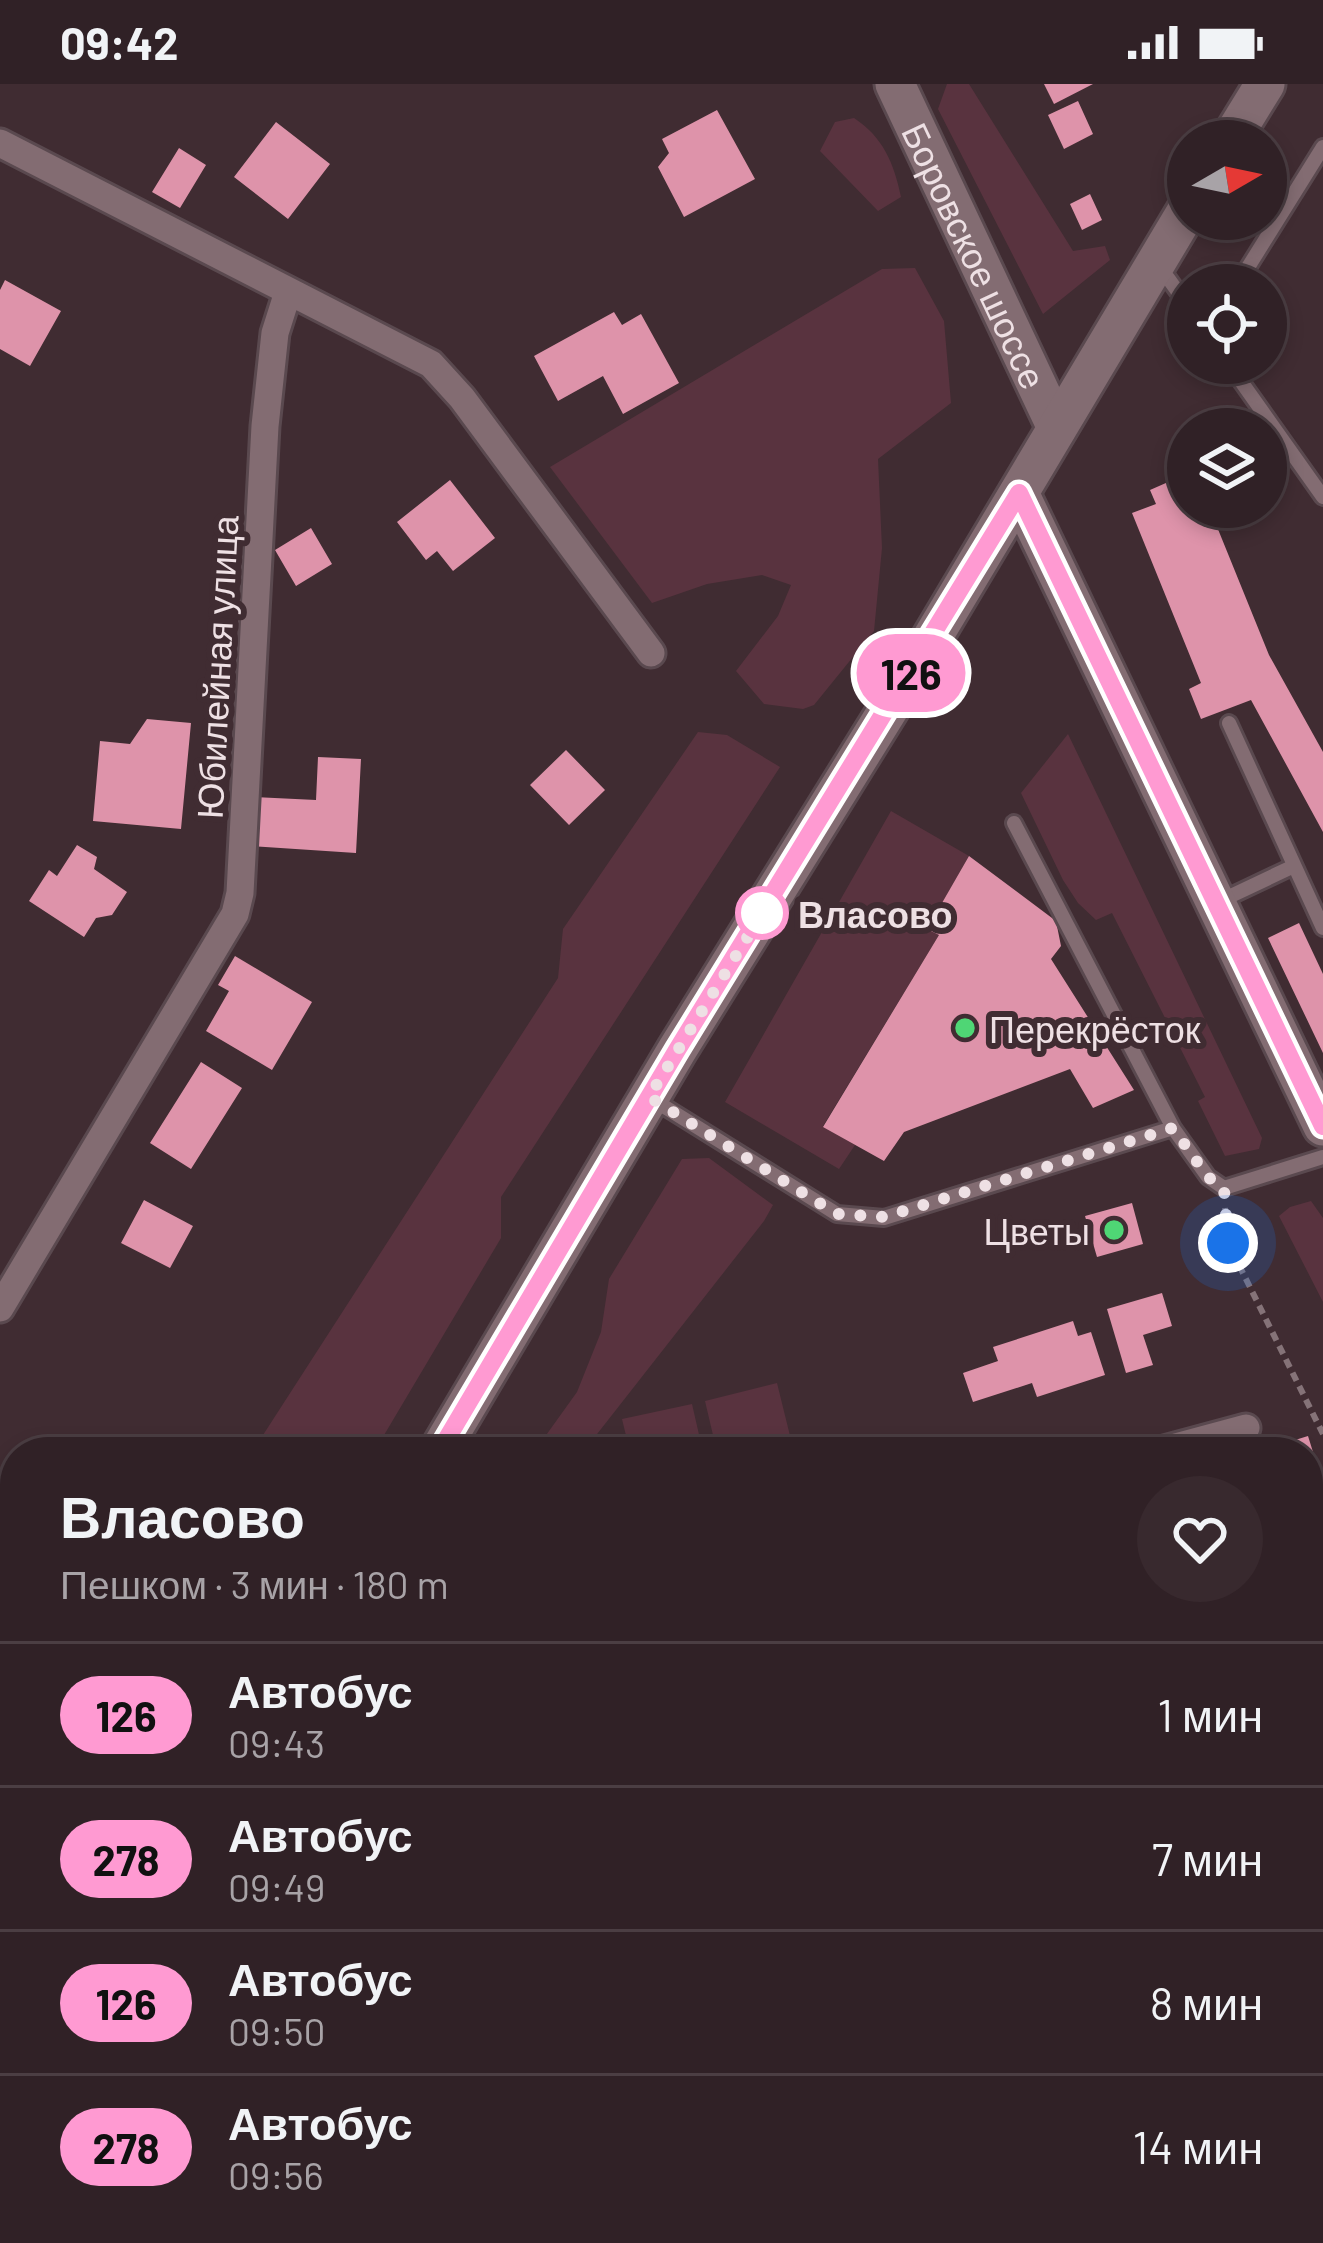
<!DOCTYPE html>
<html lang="ru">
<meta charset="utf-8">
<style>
body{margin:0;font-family:Barlow,sans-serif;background:#38292e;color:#f1f3f6;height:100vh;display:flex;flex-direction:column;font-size:45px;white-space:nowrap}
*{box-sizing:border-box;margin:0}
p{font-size:39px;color:#a8a3a7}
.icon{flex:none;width:66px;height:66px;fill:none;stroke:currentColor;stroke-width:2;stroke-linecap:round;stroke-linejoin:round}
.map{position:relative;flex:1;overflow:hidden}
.details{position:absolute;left:0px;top:1353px;width:1323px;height:807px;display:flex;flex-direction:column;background:#302126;border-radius:48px 48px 0 0;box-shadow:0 6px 18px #0003,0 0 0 3px #4b3e43}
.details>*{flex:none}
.badge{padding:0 24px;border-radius:39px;font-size:42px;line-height:78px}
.needle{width:78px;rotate:81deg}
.fabs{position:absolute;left:1167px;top:36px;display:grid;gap:24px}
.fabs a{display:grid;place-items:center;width:120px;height:120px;border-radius:50%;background:#302126;box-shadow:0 6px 18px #0003,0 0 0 3px #4b3e43;font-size:60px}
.you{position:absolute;width:60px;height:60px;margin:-30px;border:9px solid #fff;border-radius:50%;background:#1a73e8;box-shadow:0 0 0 18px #1a73e833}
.map>.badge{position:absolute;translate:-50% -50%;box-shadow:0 0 0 6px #fff}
.round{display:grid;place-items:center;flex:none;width:126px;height:126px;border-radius:63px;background:#38292e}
.summary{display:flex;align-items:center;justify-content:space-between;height:204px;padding:0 60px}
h1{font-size:57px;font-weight:600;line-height:90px}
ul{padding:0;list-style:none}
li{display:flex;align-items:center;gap:36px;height:144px;padding:0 60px;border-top:3px solid #4b3e43}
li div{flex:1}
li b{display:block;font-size:45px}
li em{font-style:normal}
li .badge{min-width:132px;font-weight:700;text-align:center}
.status{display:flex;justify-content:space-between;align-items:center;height:84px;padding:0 60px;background:#302126;direction:ltr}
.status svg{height:33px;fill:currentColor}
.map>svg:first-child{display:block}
.green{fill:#59333f}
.building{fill:#de93aa}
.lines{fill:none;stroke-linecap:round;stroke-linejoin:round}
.lane-casing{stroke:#5a494f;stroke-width:20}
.street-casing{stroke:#5a494f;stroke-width:33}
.secondary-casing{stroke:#5a494f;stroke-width:45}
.path{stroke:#857378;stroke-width:6;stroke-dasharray:9 6;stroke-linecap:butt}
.lane{stroke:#836c72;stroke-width:14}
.street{stroke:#836c72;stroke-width:27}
.secondary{stroke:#836c72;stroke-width:39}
.line-casing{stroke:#fff;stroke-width:27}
.line{stroke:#ff9ad2;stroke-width:18}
.walk{stroke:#eee0e4;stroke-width:12;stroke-dasharray:0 21.6}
.stop-dot{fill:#fff;stroke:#ff9ad2;stroke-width:6}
.poi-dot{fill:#4fd675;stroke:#402c32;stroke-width:4.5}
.labels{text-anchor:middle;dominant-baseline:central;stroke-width:12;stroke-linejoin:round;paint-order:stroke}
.street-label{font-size:36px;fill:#eee0e4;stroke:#402c32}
.stop-label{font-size:36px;font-weight:bold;fill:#eee0e4;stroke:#402c32;text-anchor:start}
.poi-label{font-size:36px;fill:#eee0e4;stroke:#402c32;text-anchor:start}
</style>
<div class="status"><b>09:42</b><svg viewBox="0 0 49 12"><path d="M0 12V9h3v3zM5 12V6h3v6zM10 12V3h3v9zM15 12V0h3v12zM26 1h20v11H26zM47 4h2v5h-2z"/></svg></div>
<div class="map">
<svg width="1323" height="2159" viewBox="0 0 1323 2159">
<rect width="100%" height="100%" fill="#402c32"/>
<path class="green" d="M947 0H969L1073 167 1105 162 1110 176 1043 230 938 25Z
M854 34C883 53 894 79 901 113L878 127 820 67 835 38Z
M915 184 944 237 951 319 878 375 882 464 874 547 814 621 803 625 764 620 736 587 778 532 791 501 762 491 707 500 652 519 550 383 882 185Z
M698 648 727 651 780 683 501 1113V1154L374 1368H252L558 894 563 845Z
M1068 650 1262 1054 1259 1065 1225 1072 1198 1017 1205 1013 1112 829 1096 836 1078 819 1063 796 1021 709Z
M891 727 969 772 927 845 939 851 823 1042 855 1061 839 1085 725 1018Z
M709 1074 773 1121 764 1137 583 1368H534L577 1308 601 1248 609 1195 682 1075Z
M1311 1117 1323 1134V1218L1279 1132 1290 1123Z
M777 1299 794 1368H717L705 1317Z
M692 1320 703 1368H630L622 1335Z
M15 1729V1932L0 1954V1751Z"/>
<path class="building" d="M1044 0H1093L1054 20Z
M1078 17 1093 50 1064 65 1048 31Z
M717 26 755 95 684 133 658 83 669 69 662 55Z
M276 38 330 80 288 135 234 93Z
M179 64 206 81 180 124 152 108Z
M1090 110 1102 136 1082 146 1070 120Z
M5 196 61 227 30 282 0 265V206Z
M614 228 622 241 641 230 679 299 623 330 603 292 558 317 534 272Z
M1175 395 1181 410 1188 407V423H1209L1269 571 1323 668V748L1251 616 1201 635 1189 605 1201 599 1132 429 1156 420 1150 406Z
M450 396 495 454 453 487 437 467 426 476 397 438Z
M311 444 332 480 296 502 275 466Z
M147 635 191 639 181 745 93 737 100 657 130 660Z
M566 666 605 706 569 741 530 701Z
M318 673 361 675 356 769 252 762 254 713 316 716Z
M77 761 97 773 94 785 127 808 112 831 96 834 84 853 29 817 49 786 57 792Z
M969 772 1056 837 1061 862 1051 875 1134 1006 1093 1024 1070 985 904 1048 884 1077 823 1043 939 851 927 845Z
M1299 839 1323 890V969L1268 854Z
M235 872 312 918 272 986 206 947 229 907 218 901Z
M201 978 242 1004 191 1085 150 1059Z
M144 1116 193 1142 170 1184 121 1159Z
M1132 1119 1143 1160 1097 1173 1085 1132Z
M1162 1209 1172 1242 1143 1251 1153 1281 1126 1289 1107 1225Z
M1073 1237 1078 1252 1091 1248 1105 1291 1037 1313 1032 1299 973 1318 963 1289 998 1277 993 1263Z
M1308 1352 1323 1400V1537L1308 1541V1368L1259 1367Z
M1323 1548V1594L1308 1598V1551Z
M253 2145H295L299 2159H229L227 2152Z
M486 2145H565L566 2149 586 2145 589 2159H468L487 2153Z"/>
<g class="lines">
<g class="lane-casing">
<path id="lane" d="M1168 194 1188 222
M1237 201 1323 63
M1228 279 1323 413
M1229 639 1323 844
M1014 739 1173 1044
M1218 818 1294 782
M652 1015 837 1130 884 1134 1173 1044 1208 1093 1224 1104 1323 1073"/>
</g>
<g class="street-casing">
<path id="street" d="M0 59 431 280 462 314 651 569
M0 1224 235 830 240 809 265 342 275 249 288 208
M1157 1368 1246 1344
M1308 1765 1323 1760
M433 2145 437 2159
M984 2145 988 2159"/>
</g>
<g class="secondary-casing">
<g id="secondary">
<path id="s1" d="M895 0 1057 344"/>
<path d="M1230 57 1265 0"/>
<path d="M1019 409 1323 1042"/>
<path d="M439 1368 677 966 919 576 1188 125"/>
<path d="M0 2082 15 2059"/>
</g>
</g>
<path class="path" d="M1225 1124 1228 1159 1323 1350"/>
<use href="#lane" class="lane"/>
<use href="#street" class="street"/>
<use href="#secondary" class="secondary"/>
</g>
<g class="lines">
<g class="line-casing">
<path id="line" d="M439 1368 677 966 1019 409 1323 1042"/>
</g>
<use href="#line" class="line"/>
<path class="walk" d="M762 829 766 823 649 1013 837 1130 884 1133 1173 1044 1208 1093 1224 1105 1228 1159"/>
</g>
<circle class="stop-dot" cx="762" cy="829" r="24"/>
<g class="poi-dot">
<circle cx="965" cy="944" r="12"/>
<circle cx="1114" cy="1146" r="12"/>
</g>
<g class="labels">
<g class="street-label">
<text stroke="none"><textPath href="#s1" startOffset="189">Боровское шоссе</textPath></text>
<text transform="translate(216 583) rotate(-87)">Юбилейная улица</text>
</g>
<g class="stop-label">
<text x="798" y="829">Власово</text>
</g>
<g class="poi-label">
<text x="989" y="944">Перекрёсток</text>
<text x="1090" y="1146" text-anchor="end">Цветы</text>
</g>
</g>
</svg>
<div class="fabs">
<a><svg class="needle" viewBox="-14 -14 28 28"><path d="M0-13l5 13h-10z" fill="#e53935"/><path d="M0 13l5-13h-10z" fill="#a8a3a7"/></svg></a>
<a><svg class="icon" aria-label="locate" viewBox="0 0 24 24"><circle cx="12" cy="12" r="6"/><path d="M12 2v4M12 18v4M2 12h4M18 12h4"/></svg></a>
<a><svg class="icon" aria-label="layers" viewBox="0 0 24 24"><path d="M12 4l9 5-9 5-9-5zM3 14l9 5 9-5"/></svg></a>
</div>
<div class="you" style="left:1228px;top:1159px"></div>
<b class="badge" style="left:911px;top:589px;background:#ff9ad2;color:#111">126</b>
<section class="details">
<div class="summary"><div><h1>Власово</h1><p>Пешком · 3 мин · 180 m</p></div><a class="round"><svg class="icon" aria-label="heart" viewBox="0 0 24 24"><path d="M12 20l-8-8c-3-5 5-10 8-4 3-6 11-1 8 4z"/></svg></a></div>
<ul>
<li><span class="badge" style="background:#ff9ad2;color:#111">126</span><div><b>Автобус</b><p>09:43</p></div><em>1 мин</em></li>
<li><span class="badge" style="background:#ff9ad2;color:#111">278</span><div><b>Автобус</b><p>09:49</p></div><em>7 мин</em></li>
<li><span class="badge" style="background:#ff9ad2;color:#111">126</span><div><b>Автобус</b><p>09:50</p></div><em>8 мин</em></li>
<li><span class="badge" style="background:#ff9ad2;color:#111">278</span><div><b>Автобус</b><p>09:56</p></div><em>14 мин</em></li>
</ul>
</section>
</div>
